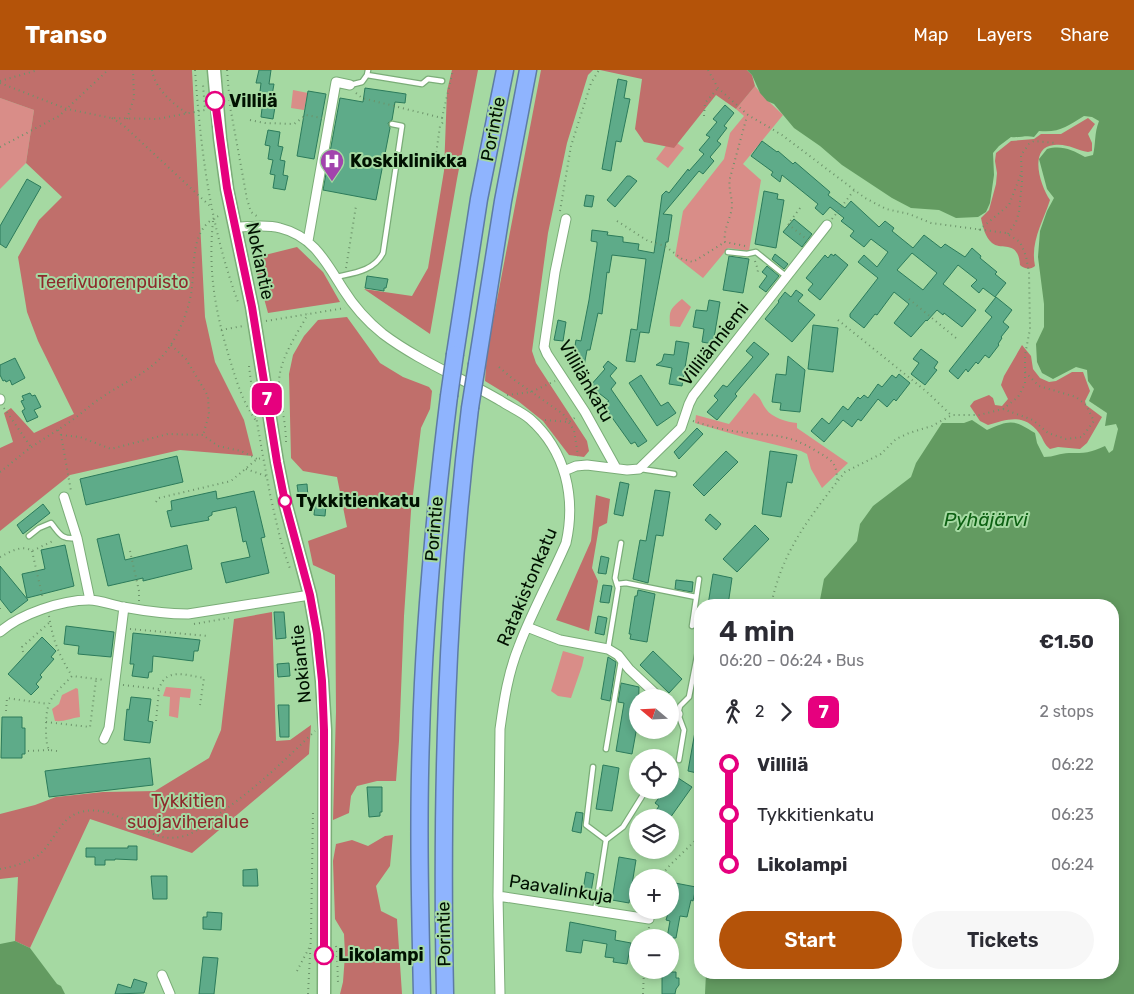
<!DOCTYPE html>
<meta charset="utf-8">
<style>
body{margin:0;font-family:Rubik,sans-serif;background:#f7f7f7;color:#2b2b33;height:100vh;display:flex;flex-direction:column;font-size:19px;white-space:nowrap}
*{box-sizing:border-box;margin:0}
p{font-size:16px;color:#7c7c81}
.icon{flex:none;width:28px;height:28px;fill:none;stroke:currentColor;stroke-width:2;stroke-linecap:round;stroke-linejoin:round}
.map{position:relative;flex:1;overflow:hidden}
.panel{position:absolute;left:694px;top:529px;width:425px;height:380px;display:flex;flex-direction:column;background:#fff;border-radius:20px;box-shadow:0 2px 8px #0003}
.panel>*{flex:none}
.badge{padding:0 10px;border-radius:8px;font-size:18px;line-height:32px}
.needle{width:32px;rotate:289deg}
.buttons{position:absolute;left:629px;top:619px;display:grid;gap:10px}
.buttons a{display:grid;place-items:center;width:50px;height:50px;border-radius:50%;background:#fff;box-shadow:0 2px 8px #0003;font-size:25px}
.map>.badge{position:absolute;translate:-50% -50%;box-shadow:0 0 0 2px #fff}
.legs{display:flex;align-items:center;gap:8px;height:55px;padding:0 25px;font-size:16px}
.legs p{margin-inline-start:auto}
.overview{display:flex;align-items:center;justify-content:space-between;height:85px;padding:0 25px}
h1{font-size:28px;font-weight:600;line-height:38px}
.action{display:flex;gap:10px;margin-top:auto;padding:10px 25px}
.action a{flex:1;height:58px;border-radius:30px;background:#b45309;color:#fff;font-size:20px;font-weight:600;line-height:58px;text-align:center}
.action a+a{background:#f7f7f7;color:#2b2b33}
ul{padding:0 25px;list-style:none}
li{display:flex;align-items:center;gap:18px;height:50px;font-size:19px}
li i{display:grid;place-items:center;width:8px;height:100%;margin:0 6px;background:currentColor}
li i::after{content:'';width:12px;height:12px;margin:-6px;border:4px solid;border-radius:50%;background:#fff}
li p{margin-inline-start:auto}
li:first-child i{background:linear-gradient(#0000 50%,currentColor 0)}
li:last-child i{background:linear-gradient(currentColor 50%,#0000 0)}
header{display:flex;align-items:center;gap:30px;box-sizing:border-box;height:70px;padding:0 25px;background:#b45309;color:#fff}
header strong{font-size:24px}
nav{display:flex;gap:28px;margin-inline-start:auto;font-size:18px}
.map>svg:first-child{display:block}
.green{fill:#d98d88}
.forest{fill:#c06f6b}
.water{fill:#639b61}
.building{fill:#5eab89;stroke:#2c7b5b;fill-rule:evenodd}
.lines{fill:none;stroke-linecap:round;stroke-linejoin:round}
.service-casing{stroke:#7bad78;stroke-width:7}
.minor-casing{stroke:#7bad78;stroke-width:11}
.secondary-casing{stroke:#7bad78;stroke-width:15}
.motorway-casing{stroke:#5d7ba5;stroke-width:19}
.path{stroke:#6c936a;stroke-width:2;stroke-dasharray:1 4;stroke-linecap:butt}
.service{stroke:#fff;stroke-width:4.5}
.minor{stroke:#fff;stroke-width:9}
.secondary{stroke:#fff;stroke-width:12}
.motorway{stroke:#8fb4fe;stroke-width:16}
.motorway-bridge-casing{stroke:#5d7ba5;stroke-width:19;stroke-linecap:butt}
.motorway-bridge{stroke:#8fb4fe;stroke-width:16}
.line-1-casing{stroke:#fff;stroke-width:11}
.line-1{stroke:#e6007e;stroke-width:8}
.stop-1-dot{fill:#fff;stroke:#e6007e;stroke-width:2.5}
.labels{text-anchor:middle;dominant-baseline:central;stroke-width:4;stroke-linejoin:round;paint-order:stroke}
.stop-label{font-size:18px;font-weight:bold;fill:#011101;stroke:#a5d9a2;text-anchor:start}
.street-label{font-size:18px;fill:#011101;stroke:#a5d9a2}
.poi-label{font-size:18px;font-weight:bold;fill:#011101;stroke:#a5d9a2;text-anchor:start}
.park-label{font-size:18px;fill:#8d2a2c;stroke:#a5d9a2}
.water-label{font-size:19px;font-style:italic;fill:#0c6012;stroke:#a5d9a2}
</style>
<header>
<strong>Transo</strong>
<nav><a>Map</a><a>Layers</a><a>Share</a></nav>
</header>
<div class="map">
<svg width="1134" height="924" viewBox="0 0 1134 924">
<rect width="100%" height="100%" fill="#a5d9a2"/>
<path class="green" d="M755 16C763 27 773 35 783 45L743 94 761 110 749 181 728 178 703 208 675 186 683 141 724 89 730 63 744 46 736 39Z
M293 20 308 23 304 40 291 38Z
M0 28 34 40 26 93 0 119Z
M671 69 684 78 668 98 656 89Z
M682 229 691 237 680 257 670 256C669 240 670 239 682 229Z
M754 323C763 330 760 331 766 339 772 348 787 352 797 353V358L848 393 822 418 811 399 807 384 801 381 743 367 695 353 696 345 729 354Z
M563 581 584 587 582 596 571 628 558 626 551 621Z
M166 617 191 619 190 628 180 627 178 648 169 646 170 627 163 626Z
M76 618 78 619 80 647C71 648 64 652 55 651L52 639 59 634 62 625Z"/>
<path class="forest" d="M0 0H192L205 247 215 292 244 350 253 386 180 380 70 405 0 461V378L13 372 4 343 11 338 34 363 74 344 38 271 27 242 18 187 39 150 62 127 26 93 34 40 0 28Z
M452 0H478L457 109 430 264 364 219 412 226 428 198 444 101 447 21Z
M541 0H593L588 5 567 73 548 163 532 281 536 293 587 371 589 381 584 387 569 385 543 351 518 331 485 311 487 282Z
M600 0H747L752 5 755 16 736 39 716 25 674 78 644 72 635 59 642 9Z
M1088 48 1095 54 1088 64 1092 73V81L1088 82C1076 80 1067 73 1054 75 1028 77 1040 116 1050 130 1043 152 1030 172 1035 196 1030 200 1024 199 1020 195 1018 169 1002 181 992 173 985 167 983 157 981 148L989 140 996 114 997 103 995 91 996 83 1011 71 1034 69 1041 64H1061Z
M297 177 323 202 340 232 268 243 253 188Z
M347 247 380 293 403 307 429 317 432 321 430 339 421 358 411 441 404 546 399 671 396 711H377L357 716 351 726 349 743 333 750 336 642 335 505 313 495 308 471 347 457 337 407 303 401 291 388 289 304 293 285 304 266 318 250Z
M1022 275 1031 286 1033 299 1040 308 1049 312 1056 311 1072 302H1083L1090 321 1085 331 1086 335 1102 347 1087 373 1080 379 1058 377 1050 379C1044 375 1043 368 1039 363 1024 343 1008 349 988 355L980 351 970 336 974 331 989 325 993 328 995 335 1002 336 1008 329 1001 315 1004 306Z
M596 425 610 429 607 453 599 457 592 498 598 511 589 561 556 550 591 471Z
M272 542 276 671 290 670 311 655 309 684 192 783 90 749 30 878 15 871 18 807 0 809V744L35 735 56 727 103 722 155 721 209 688 221 660 234 549Z
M393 765 390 796 376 816 381 841 397 849 402 924H340L343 912 345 885 344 864 335 849 333 791 336 774 352 770 368 776 385 766Z"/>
<path class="water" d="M747 0H1134V924H705L706 903 1112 902V535H819L824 509 857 471 860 454 873 436 911 407 916 393 942 353H964L972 350 987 360C1010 350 1013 349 1035 363L1037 373 1044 387C1054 387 1060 383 1069 383 1085 383 1090 383 1105 376L1109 383 1113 380 1118 359 1116 354 1105 356 1107 343 1089 331 1094 319 1088 311 1087 300 1076 297 1053 309 1042 303 1037 292 1036 274 1044 257V234L1038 187 1040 161 1047 141 1054 128 1047 119 1039 89 1047 79C1062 75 1072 80 1085 87L1093 85C1096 73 1094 64 1099 51L1092 47 1084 46C1067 56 1060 63 1039 61L1034 67C1026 65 1019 68 1011 67L999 76 993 83 994 105 990 133 986 142 978 147 956 148 939 140 911 138 892 128 842 95 820 76 794 58 774 34 767 31 760 23 752 5Z
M15 871 30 878 57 914 61 916 65 924H0V874Z"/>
<path class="building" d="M259 0H271L269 14H274L271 31H276L273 49 261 47 263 30H259L261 13H256Z
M618 9 627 11 624 28 630 29 621 72 616 71 611 101 602 99Z
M365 18 406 24 405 33 395 32 392 50 388 53 390 58 376 130 323 120 340 28 363 32Z
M308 21 326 24 314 89 297 86Z
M725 35 734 43 724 56 727 58 717 71 721 74 710 87 714 91 703 104 699 101 663 144 672 145 668 172H666L649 263 640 262 635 292 626 291 631 259 637 260 646 189 612 185 609 203 607 202 602 244 598 243 590 280H587L584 296 572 294 576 270 581 271 589 230 597 175V172L591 171 592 160 608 162 607 165 623 167V172L639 174 638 180 654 183 662 125 666 121 669 123 688 99 689 101 704 84 699 80 710 67 706 65 717 52 713 49Z
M268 60 280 62 278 76 283 77 280 90 285 91 283 105 288 106 285 120 273 118 275 105 270 104 273 90 268 89 270 76 265 75Z
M762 71 777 82 778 81 793 94 795 92 830 122 828 125 845 138 851 131 879 157 885 151 894 158 892 161 913 178 924 165 941 178 945 174 965 187 972 178 981 186 980 188 997 202 995 204 1006 213 995 227 983 218 979 223 971 216 977 210 958 195 943 214 976 240 962 257 944 243 943 245 937 240 927 251 926 250 911 267 894 253 909 234 894 222 877 245 875 244 864 258 850 247V244L878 208 858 192 864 185 877 197 888 182 871 169 864 177 850 166 854 161 841 151 844 148 830 137 823 145 815 138 818 134 782 105 780 112 771 105 773 102 751 86ZM912 183 937 203 923 220 897 200Z
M627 106H630L637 111 615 137 607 130Z
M27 109 41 117 6 178 0 174V156Z
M764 121 778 124 777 129 784 130 776 178 755 174Z
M586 125 594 126 592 137 584 136Z
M794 149 812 164 802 177 783 162Z
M775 184 788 194 784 199 772 189Z
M831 184 834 186 835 184 848 195 820 230 808 220 813 214 806 208 825 185 828 188Z
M729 186 749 189 743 223 723 220Z
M767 196 779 206 766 222 759 217 767 206 762 202Z
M367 206 388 209 386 218H384V221L365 218Z
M796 220 803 225 798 231 815 245 792 272 765 249 779 232 778 231 785 222 791 227Z
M996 227 1012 240 1003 252 1009 257 1001 267 1002 268 998 274 999 275 989 288 985 285 978 294 976 292 968 302 966 299 958 309 949 301 992 247 985 241Z
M709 230 720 232 713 274 702 272 704 259 693 257 696 240 707 241Z
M558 250 566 252 563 271 554 270Z
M813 255 838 258 833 302 808 299Z
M676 271 689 273 682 316 669 314 672 298 656 295 662 291 664 284 674 285Z
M754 272 769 284 740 318 735 324 737 326 717 350 707 342 718 330 714 326 723 315 727 317 753 287 746 281Z
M921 279 938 292 934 298 937 300 925 315 911 304 919 293 913 289Z
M788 286 805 300 800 342 780 340 781 333 772 332 776 304 786 305Z
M15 288 25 308 12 315 10 310 6 312 5 310 3 311 0 305V295Z
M608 291 617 298 610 306 616 313 611 319 647 371 638 377 635 372 631 374 603 335 609 331 590 316 605 299 603 297Z
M899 304 910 313 896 331 894 329 887 337 878 329 861 351 858 349 852 357 843 350 824 372 811 361 822 348 829 354 843 336 848 340 858 327 860 329 864 325 868 328 878 314 882 317 892 305 896 308Z
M641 305 661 336 668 332 676 343 657 356 629 313Z
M30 323 32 326 35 325 41 337 34 340 38 347 27 352 22 341 25 339 21 331 24 330 22 326Z
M697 358 703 364 679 389 674 382Z
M726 381 738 392 704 426 693 415Z
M770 381 797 385 792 413 787 412 781 447 762 444Z
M177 386 183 412 86 435 80 409Z
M620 412 629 414 623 446 614 444Z
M307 414 308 427 299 428 297 415Z
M655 420 670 422 663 466 656 465 648 513 633 509 640 470 646 471Z
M216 421 217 429 254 421 265 467 261 468 269 503 226 513 221 493 250 487 246 471 243 472 236 437 212 442V445L208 447 209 450 171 457 167 441 172 440 171 431Z
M43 434 50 443 23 464 17 455Z
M315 434 326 435 325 446 314 445Z
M710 444 721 454 716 460 705 450Z
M755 455 769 469 737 502 723 489Z
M119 464 125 490 187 475 192 499 143 511V508L108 516 97 469Z
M65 475 74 516 27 528 22 504 45 499 41 480Z
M601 486 609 488 606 504 598 503Z
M0 496 28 530 11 543 0 529Z
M713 504 732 508 728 535H708Z
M676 510 693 512 692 522 675 519Z
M603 515 612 516 609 533 600 532Z
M638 520 655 524 647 572 630 569 631 564H629L635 526H637Z
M274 542H284L286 568 276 569Z
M598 546 607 548 604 565 595 563Z
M66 556 114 562 111 587 78 584 79 576 64 574Z
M133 563 200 570 198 581H194L193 591 153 586 152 602H149L148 608 132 606 134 594H130Z
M42 567 56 581 51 587 54 589 40 605 42 607 36 614 39 617 31 625 8 604Z
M653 581 682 609 669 623 640 595Z
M608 587 616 592 610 631 601 629Z
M289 593 290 606 278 607 277 594Z
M621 613 639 617 638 651 632 684 616 681 624 633 618 632Z
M131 627 151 629 148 651 153 652 150 673 124 670 127 639 129 640Z
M278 635H289V667H280Z
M2 647H22V658H25V684H22V688H1Z
M696 656H700V698L698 697 697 703 688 701Z
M150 688 153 715 49 727 45 701Z
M603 695 619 698 612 741 596 739Z
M675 706 692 717 670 748H651L659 736 655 733 665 720H670V713Z
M367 717H382V742H380V746L369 747Z
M576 742 583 743 581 763 572 761Z
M128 776H137V790L115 789V790H105V795H95V787H86V778H128Z
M619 787 636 790 629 833 612 830Z
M257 799 258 816H243V800Z
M586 802 594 804 590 828 582 826Z
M151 806H167V829H153Z
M675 813 696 817 693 831 691 830 687 847 680 846 676 868H667L670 851 666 850 669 840H670Z
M207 842 222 843 221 860 203 859V847H207Z
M570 852 616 861 615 870 631 873 627 894 613 892 614 888 605 887 607 874 583 870 581 883 566 881Z
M203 887 218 888 214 924H199Z
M662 902H676V908H679V915L676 919 675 924H662Z
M134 909 147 913 144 923 115 924 118 914 131 918Z"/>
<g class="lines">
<g class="service-casing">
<path id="service" d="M367 5 422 14 428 9 442 11
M350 15 362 12 367 5 368 0
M728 182 747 184 756 182 787 207
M336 207C354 203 374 201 383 183L402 56 392 54
M641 399 674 404
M29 466 39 458 51 453C60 464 61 470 77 468
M617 514 626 513 696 527
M692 556 699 509
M608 579 618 518 615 508 621 473
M606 679 621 591
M679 690 684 660 678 644 680 636 689 627 700 571
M593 697 586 755 606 770
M595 841 606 770 623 757 646 720"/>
</g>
<g class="minor-casing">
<path id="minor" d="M566 149 555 202 544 277 547 284 585 342 616 398
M235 157C249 157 266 154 280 158 313 166 326 192 343 219 353 235 368 252 383 264 419 291 462 308 501 331 510 337 522 342 530 349 566 381 576 428 566 473 551 508 532 541 519 576 508 603 504 630 500 659L498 826 500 924
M308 171 336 12 350 15
M0 329V330
M564 401 576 396 587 395 627 400 639 399 681 358 689 334 693 326 827 155
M64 427 77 468 90 530
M527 557 560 570 608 579 618 585 629 599 660 628
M0 562C20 544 62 530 89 530 100 530 112 535 123 537 145 541 166 544 188 544L310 525
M670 636 678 644
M104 669 109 658 124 537
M498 826 649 849
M162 905 170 924"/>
</g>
<g class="secondary-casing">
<path id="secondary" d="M214 0 220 68 227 119 252 237 277 392 285 432 310 525 317 564 322 611 325 660 324 924"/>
</g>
<g class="motorway-casing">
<path id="motorway" d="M455 284 479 129 505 0
M477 294 503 131 528 0
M422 924C420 838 418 752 421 666 424 552 435 439 449 326
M445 924C441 727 446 534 470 338"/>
</g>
<path class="path" d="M152 0C155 19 173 34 188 44
M195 0C201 83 210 156 239 235
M227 0 230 36 247 129 251 142 258 147
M708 0 718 18 748 45 782 65 865 128 886 139 909 144 931 153 1006 163 1020 172 1026 186 1029 203 1030 259 1025 285V314L1018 327 1003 339 979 345H952L932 356 909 363 896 369 881 384 845 402 837 412
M0 11 38 0
M0 13 67 39 111 48 157 49 205 40 203 15
M356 23 362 28 442 48 443 52 440 56 435 91
M704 46 705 33 718 18
M112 48 123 55 210 136
M442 48 453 0
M127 49 134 28 133 0
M250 50 265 53 294 54 306 45 322 48
M0 77 59 46 108 0
M800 138 788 154 805 168
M560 141 571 76 591 13 599 0
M832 149 855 119
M213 151C208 202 215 241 230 290 237 313 243 333 257 352
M617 151 648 171 665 176 682 189 693 192 725 172
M979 160 1009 135 1021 104
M1008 164 1016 152 1019 142 1022 112 1021 85 1029 74 1034 71 1055 73
M745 176 725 172C723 159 731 149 732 136 732 126 728 118 730 108L747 46
M755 191 758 200 757 205
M346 198 356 136
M909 229 956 268
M838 250 927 322 951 345
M266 251 345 238
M221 260 243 256
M171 275 186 289 208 326 209 345 203 365
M249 296C254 339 262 381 270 424 276 450 281 477 291 501
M499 297 513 309 563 344 574 360 578 386
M507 325 531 322 555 311
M4 338 31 377
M1003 339 1033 350 1048 363 1066 369 1082 367 1094 351 1086 335 1076 327 1039 316 1025 302
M545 350 569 352 576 347
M693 351C708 356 724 360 739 362 773 366 787 363 818 382 833 391 837 393 837 412 805 453 782 484 771 535
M58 360 61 365 71 421
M61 365 80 367 111 379 168 364 203 365 218 376 241 381 257 389
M286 372C286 353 281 336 279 318 277 292 296 266 308 244
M246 399 266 406
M0 402C11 394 21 384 33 376 45 368 58 360 71 351 81 344 90 335 101 328 126 310 155 302 172 273 181 258 188 241 191 224 196 196 188 157 221 145
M156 432 159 428 231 411 257 389 262 388
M32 481 43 529
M130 481 139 521V531
M0 487C10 482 22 474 32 481L55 470
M0 538V541
M49 546C53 571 59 585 72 606
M194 554 229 548
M130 559 208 566
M23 582 22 577 50 552
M123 615 159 619C166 597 185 605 204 608L200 635
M6 641 7 628 48 634
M156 651 159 619
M46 652 90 657 96 610
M28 681 49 680
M57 681 49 680C46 673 46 666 46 657 46 628 53 626 72 606L105 610
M0 799C12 797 25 793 36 787 53 776 59 747 81 742 110 734 133 758 159 766 167 769 176 768 185 766 199 761 211 750 223 741 256 718 285 690 315 661
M659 808 670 795 700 766
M648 868 649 857
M336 876 337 882 338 913
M297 901 309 878
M308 924 311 866 313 740
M643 924 644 900"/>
<use href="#service" class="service"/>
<use href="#minor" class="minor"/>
<use href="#secondary" class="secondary"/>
<use href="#motorway" class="motorway"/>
<g class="motorway-bridge-casing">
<path id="motorway-bridge" d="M449 326 455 284
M470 338 477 294"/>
</g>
<use href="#motorway-bridge" class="motorway-bridge"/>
</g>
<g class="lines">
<g class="line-1-casing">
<path id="line-1" d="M215 31 227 118 252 237 277 392 285 432 310 525 317 564 322 611 324 660V885"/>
</g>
<use href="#line-1" class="line-1"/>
</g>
<defs>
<g id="hospital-pin" transform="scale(1.25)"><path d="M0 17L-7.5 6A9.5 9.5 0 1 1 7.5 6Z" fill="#a244ad" stroke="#a5d9a2"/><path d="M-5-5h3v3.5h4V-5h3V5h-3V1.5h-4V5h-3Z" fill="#fff"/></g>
</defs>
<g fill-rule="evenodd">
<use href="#hospital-pin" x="332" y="91"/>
</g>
<g class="stop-1-dot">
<circle cx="215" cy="31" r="9"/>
<circle cx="285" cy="431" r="6"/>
<circle cx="324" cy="885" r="9"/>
</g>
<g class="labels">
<g class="stop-label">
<text x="229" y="31">Villilä</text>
<text x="296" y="431">Tykkitienkatu</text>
<text x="338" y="885">Likolampi</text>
</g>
<g class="street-label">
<text transform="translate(493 59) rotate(-79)">Porintie</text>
<text transform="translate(260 191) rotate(78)">Nokiantie</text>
<text transform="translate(714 274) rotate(-52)">Villilänniemi</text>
<text transform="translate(586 311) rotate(60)">Villilänkatu</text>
<text transform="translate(434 459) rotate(-85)">Porintie</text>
<text transform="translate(527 517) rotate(-67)">Ratakistonkatu</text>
<text transform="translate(301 594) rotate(-96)">Nokiantie</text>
<text transform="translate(561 819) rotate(9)">Paavalinkuja</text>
<text transform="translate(444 864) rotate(-91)">Porintie</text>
</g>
<g class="poi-label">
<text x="350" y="91">Koskiklinikka</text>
</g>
<g class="park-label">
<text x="113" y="212">Teerivuorenpuisto</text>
<text x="188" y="731">Tykkitien<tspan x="188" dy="21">suojaviheralue</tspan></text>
</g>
<g class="water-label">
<text x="986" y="449">Pyhäjärvi</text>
</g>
</g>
</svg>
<div class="buttons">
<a><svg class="needle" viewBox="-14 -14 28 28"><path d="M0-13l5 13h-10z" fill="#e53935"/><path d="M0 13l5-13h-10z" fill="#7c7c81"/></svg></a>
<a><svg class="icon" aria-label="locate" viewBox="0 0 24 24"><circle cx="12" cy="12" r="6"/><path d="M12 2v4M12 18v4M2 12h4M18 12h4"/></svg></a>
<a><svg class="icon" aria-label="layers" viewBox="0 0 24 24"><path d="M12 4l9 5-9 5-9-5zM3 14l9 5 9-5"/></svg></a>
<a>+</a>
<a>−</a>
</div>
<b class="badge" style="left:267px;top:329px;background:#e6007e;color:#fff">7</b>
<section class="panel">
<div class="overview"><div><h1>4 min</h1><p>06:20 – 06:24 · Bus</p></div><b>€1.50</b></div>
<div class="legs"><svg class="icon" aria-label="walk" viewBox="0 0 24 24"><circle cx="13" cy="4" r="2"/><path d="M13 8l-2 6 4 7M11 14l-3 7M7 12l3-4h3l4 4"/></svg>2<svg class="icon" aria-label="forward" viewBox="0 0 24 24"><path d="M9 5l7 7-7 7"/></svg><b class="badge" style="background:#e6007e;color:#fff">7</b><p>2 stops</p></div>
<ul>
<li><i style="color:#e6007e"></i><b>Villilä</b><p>06:22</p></li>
<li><i style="color:#e6007e"></i><span>Tykkitienkatu</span><p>06:23</p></li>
<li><i style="color:#e6007e"></i><b>Likolampi</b><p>06:24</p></li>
</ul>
<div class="action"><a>Start</a><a>Tickets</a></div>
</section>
</div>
